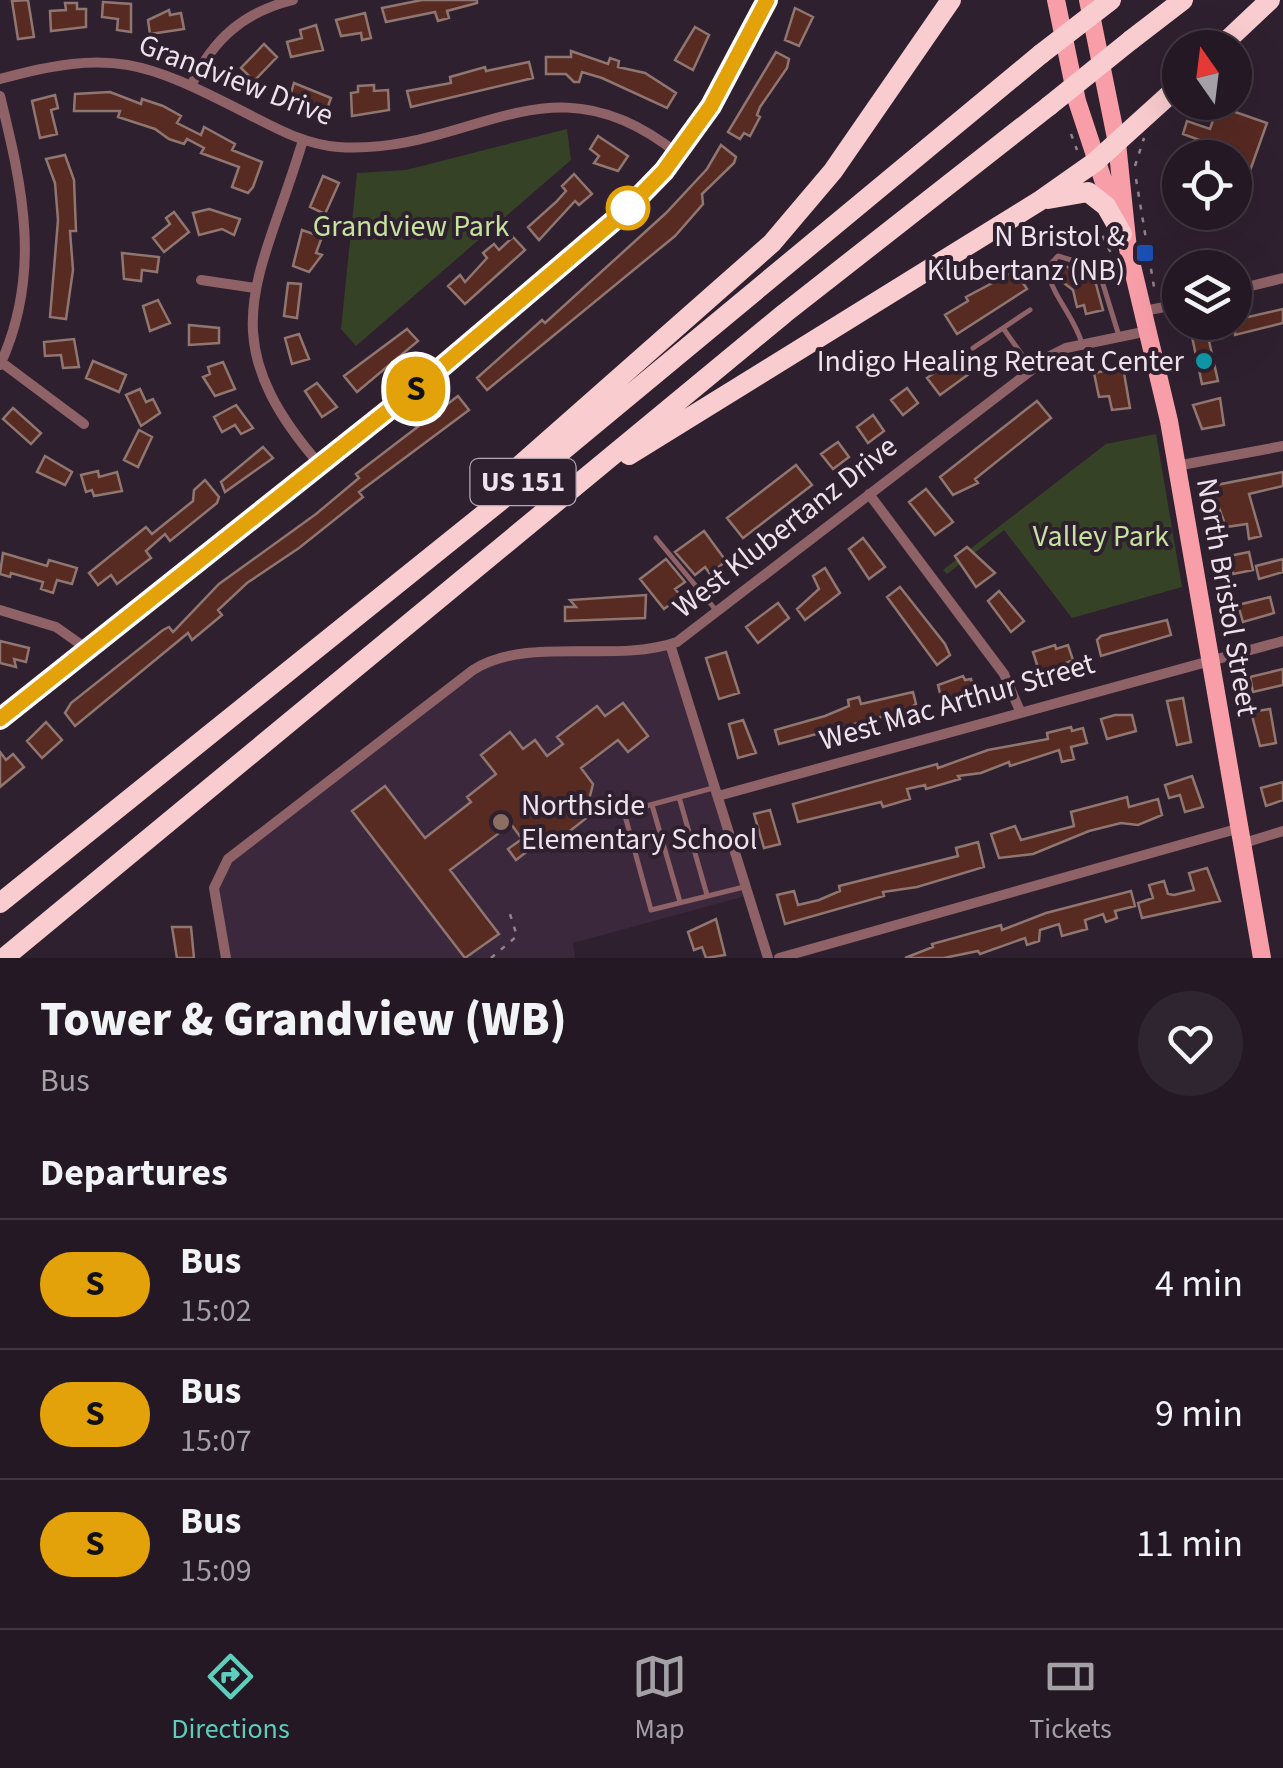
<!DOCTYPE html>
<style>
body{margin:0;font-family:"Source Sans 3",sans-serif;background:#2f2530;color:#f1f3f6;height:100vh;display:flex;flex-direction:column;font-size:38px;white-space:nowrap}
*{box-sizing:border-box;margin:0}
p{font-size:32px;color:#a3a0a6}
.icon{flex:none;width:55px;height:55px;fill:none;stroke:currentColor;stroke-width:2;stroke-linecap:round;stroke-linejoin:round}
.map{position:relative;height:958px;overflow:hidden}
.side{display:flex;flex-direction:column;background:#231823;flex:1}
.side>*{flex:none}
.badge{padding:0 20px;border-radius:32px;font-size:35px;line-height:65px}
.needle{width:65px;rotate:346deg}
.fabs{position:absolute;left:1162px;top:30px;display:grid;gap:20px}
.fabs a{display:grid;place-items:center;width:90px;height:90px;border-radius:50%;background:#231823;box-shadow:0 10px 40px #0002,0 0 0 2px #403741;font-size:50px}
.map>.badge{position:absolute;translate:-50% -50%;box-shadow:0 0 0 5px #fff}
h2{padding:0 40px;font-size:38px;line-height:90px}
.round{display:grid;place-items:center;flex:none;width:105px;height:105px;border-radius:52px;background:#2f2530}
.headline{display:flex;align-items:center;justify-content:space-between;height:170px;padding:0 40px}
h1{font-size:48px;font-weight:800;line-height:75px}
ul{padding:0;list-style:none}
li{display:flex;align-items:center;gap:30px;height:130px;padding:0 40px;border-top:2px solid #403741}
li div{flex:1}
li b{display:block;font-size:38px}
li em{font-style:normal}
li .badge{min-width:110px;font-weight:700;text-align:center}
.dock{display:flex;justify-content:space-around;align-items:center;height:140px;border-top:2px solid #403741;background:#231823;font-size:28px;color:#a3a0a6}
.dock a{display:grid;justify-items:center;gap:5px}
.dock .active{color:#5ccebb}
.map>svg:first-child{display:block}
.built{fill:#3c283c}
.green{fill:#364226}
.building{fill:#572a22;stroke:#907670;stroke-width:2.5}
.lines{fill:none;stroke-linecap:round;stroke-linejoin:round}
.path{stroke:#90838f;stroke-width:2.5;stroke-dasharray:5 8;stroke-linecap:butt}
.service{stroke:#8e6267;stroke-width:5}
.minor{stroke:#8e6267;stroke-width:10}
.primary{stroke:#f89ea8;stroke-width:18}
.motorway{stroke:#f9cccf;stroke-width:20}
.motorway-bridge{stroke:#f9cccf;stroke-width:20}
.line-casing{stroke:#fff;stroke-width:22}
.line{stroke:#e3a20a;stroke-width:15}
.stop-dot{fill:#fff;stroke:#e3a20a;stroke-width:5}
.transit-dot{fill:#1a4fb4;stroke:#2f202f;stroke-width:4}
.culture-dot{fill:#0f9aa8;stroke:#2f202f;stroke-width:4}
.education-dot{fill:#8d6e63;stroke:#2f202f;stroke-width:4}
.labels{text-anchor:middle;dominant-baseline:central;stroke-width:8;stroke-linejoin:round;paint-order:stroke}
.shield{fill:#2f202f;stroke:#b5a8b4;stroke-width:2.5}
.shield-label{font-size:28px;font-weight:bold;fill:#eee3ed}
.street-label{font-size:30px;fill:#eee3ed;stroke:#2f202f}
.park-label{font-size:30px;fill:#c4e39d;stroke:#2f202f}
.poi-label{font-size:30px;fill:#eee3ed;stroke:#2f202f;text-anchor:end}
</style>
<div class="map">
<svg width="1283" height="958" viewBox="0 0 1283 958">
<rect width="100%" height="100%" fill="#2f202f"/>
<path class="built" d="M670 644 749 895 573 943 575 958H226L218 875 222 866 473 670 503 657Z"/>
<path class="green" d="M567 129 571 160 356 346 341 329 357 173 406 170Z
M1156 434 1182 587 1072 618 1004 530 947 574 943 570 1106 444Z"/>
<path class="building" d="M28 0 34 37 18 39 12 1Z
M422 0H477V3L447 11 449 18 438 21 435 12 386 22 382 8Z
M103 2 131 4V32L117 30 118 19 102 17Z
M65 3H77V9H86V27L51 31 50 11 66 10Z
M795 8 813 17 799 46 785 40Z
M169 10 170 15 181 13 184 29 150 34 148 20Z
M365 13 371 38 362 40 361 33 341 36 336 20Z
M316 25 323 50 291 57 287 42 302 38 300 30Z
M695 27 709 35 693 70 675 60Z
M264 44 277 57 254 81 241 68Z
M571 51 608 64 610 58 619 61 618 67 645 73 676 93 667 108 602 78 582 72 579 82H574L566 74H546V57H571Z
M776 52 789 59 787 68 760 107 757 115 760 117 750 136 744 133 740 139 728 132Z
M529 62 533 78 411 107 407 91 451 83 450 77 485 67 486 71Z
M294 83 331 98 326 112 289 100Z
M374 85V91L388 90 389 110 352 116 351 93 358 92V86Z
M110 92 141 104 142 99 163 106 181 116 177 123 201 135 204 127 235 144 232 150 262 162 253 187 248 193 232 187 239 167 201 153 204 148 187 139 184 144 169 139 155 129 118 117 120 111H74L75 94Z
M55 95 58 108 51 110 57 134 40 138 32 101Z
M1218 106 1267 123 1236 210 1235 158H1208L1213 145 1183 134 1187 121 1210 129Z
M598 136 628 156 618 171 594 163 599 156 590 149Z
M721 145 736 157 734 163 702 194 703 204 675 236 487 390 477 378 542 320 545 323 666 213 707 169Z
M65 155 74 180 76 231H70L73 270 66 319 50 317 58 220 55 183 46 159Z
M574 174 592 194 579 205 575 201 539 240 528 227 556 202 566 191 562 186Z
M323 176 339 183 325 214 310 207Z
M209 209 240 219 234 235 222 229 199 235 193 213Z
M174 212 189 232 164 252 153 238 170 224 166 218Z
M302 230 322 237 316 253 322 255 309 272 293 266Z
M513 237 525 250 465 304 448 286 460 275 465 282 487 258 483 253 494 244 499 250Z
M122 253 159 257 157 272 142 270 141 281 124 279Z
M1060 263 1079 273H1093L1103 310 1086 314 1084 305 1077 307 1073 290 1055 276Z
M1015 271 1027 289 957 334 945 315 968 301 966 297Z
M288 283 301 284 297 318 284 316Z
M158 300 170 323 150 331 143 306Z
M1283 309V323L1235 335V320Z
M189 325 219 328V343L189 345Z
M1219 326 1222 338 1209 341 1218 381 1202 384 1191 332Z
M407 329 418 341 357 392 344 376Z
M299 334 309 359 292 364 285 338Z
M74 339 79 367 63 368 61 355 45 356 44 342Z
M960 354 973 371 940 395 927 378Z
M93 361 126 375 119 392 86 378Z
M223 362 235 389 215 396 203 377 210 374 208 367Z
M1123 367 1130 408 1112 410 1109 396 1099 397 1094 373Z
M317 383 337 407 322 417 305 391Z
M907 388 918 403 903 415 891 400Z
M140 389 146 402 153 399 160 413 141 426 126 395Z
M458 396 469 410 359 492 363 497 299 548 247 583 218 610 222 615 192 640 188 633 75 726 65 713 71 703 163 630 169 627 173 632 219 584 316 514 359 478 356 474Z
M1220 398 1224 425 1202 429 1193 405Z
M1037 401 1051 418 975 479 978 483 953 495 940 477Z
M236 405 253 428 241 434 235 425 222 432 214 417Z
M13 408 41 433 31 444 3 419Z
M873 415 884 431 868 443 857 427Z
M139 430 152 437 138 467 124 460Z
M838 442 849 457 833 469 821 454Z
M263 447 273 458 225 492 221 482Z
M45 456 72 472 65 485 37 472Z
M796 465 812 485 743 538 727 518Z
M98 471 99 477 117 472 122 491 94 496 92 490 86 492 81 475Z
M1283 472V486L1249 494 1261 536 1249 539 1247 524 1226 527 1211 486Z
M205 480 219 497 217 503 170 541 165 534 146 551 151 558 117 584 111 575 98 585 89 573 146 527 152 534 193 501 194 490Z
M926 489 953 522 935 535 909 502Z
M704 531 726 561 710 574 705 567 695 575 675 552Z
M863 538 885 567 869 579 849 549Z
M967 547 995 573 976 587 955 556Z
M1249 552 1253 570 1233 574 1229 556Z
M3 553 47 566 49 560 77 568 72 584 57 580 53 593 41 589 43 582 11 573 10 577 0 574Z
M666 559 685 582 675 589 681 596 664 609 640 579Z
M1283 559V572L1259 579 1256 566Z
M825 568 840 593 805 620 797 609 819 589 813 576Z
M900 587 945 644 950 655 937 665 887 597Z
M999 591 1024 621 1011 632 988 601Z
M646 595 645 618 565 621V607H576L570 600Z
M1270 597 1274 613 1243 622 1238 605Z
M778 603 789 618 758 643 746 627Z
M1167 620 1171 635 1101 656 1097 640 1101 636Z
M0 641 29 648 26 662 14 659 16 667 0 663Z
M1055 645 1056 649 1068 645 1073 660 1040 674 1033 652Z
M726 652 739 693 719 699 706 658Z
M1283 669V685L1253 692 1250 677Z
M963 676 965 680 971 679 974 691 942 701 938 685Z
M913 692 916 704 907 710 779 744 775 730 825 716 849 706 848 700 859 697 861 704Z
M1183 698 1191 742 1177 745 1167 701Z
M623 703 648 736 628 752 618 740 581 768 593 784 588 804 594 812 552 845 546 837 516 860 508 849 522 839 511 824 450 870 499 934 465 958 352 811 385 786 425 838 471 802 467 797 496 774 481 755 510 732 523 749 535 740 547 756 563 744 557 737 597 706 605 716Z
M1270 709 1276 743 1260 746 1251 712Z
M1115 715H1132L1136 731 1107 739 1101 719Z
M743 720 756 753 738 758 729 724Z
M46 722 62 740 42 758 27 741Z
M1071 727 1072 731 1083 728 1087 743 1071 747 1074 759 1062 762 1059 750 1010 766 1009 762 981 773 958 776 960 779 926 789 925 785 907 789 910 799 883 807 881 802 798 822 793 804 937 764 938 768 988 750 1048 739 1047 733Z
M0 752 6 760 13 754 24 767 0 787Z
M1192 776 1203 807 1185 812 1180 795 1169 798 1165 785Z
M1283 782V800L1266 806 1261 788Z
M1127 797 1129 807 1158 799 1162 815 1138 825 1121 823 1089 831 1033 854 999 858 991 834 1015 826 1021 840 1074 826 1071 812Z
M770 810 780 844 764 848 754 814Z
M978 842 984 867 917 887 883 892 884 896 785 924 777 895 794 891 798 905 819 900 840 891 839 886 958 856 956 848Z
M1207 868 1220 901 1142 918 1138 903 1153 898 1149 885 1164 881 1168 894 1174 895 1194 890 1189 873Z
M1131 891 1135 906 1115 911 1117 918 1106 922 1103 914 1085 920 1087 929 1062 936 1059 924 1040 930 1039 941 1027 945 1025 938 980 954 978 951 944 958H905L933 947 932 944 1001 925 1002 930 1046 913Z
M716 919 725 955 706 958 702 947 694 950 688 932Z
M172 927H191L194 958H177Z"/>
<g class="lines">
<path class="path" d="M1071 134 1077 150
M1135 166 1144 138
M1136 179 1155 293
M1097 224 1115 262
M491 958 517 936 509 911"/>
<path class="service" d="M1003 328 1032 369
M1082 344C1075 317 1051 295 1047 268L1058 256 1098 268 1119 336
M973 348 1030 310
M656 538 715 609
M713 788 624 812 651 910 744 887
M679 797 707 895
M652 805 680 902"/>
<path class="minor" d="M0 79C113 48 144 61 246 113 276 128 303 144 338 147 472 156 548 49 678 154
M192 84C213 39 244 12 293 0
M0 96C23 189 42 274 0 365
M303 140C261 281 207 336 321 466
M201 280 255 288
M1235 290 1283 278
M1144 311 1180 304
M1 362 84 424
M1176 466 1283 446
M869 494 1004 674 1020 711
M0 610 56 627 90 651
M670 644 768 958
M0 719 450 361 624 212 665 171 711 106 767 0
M718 796 1283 641
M1244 843 1283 831
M226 958 214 888 228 859 473 670C528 635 614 664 677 642L1050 356 1066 348 1148 331
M779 958 1240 828"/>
<path class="primary" d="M1056 0 1077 101 1115 216
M1088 0 1117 143 1128 249 1169 421 1262 958"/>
<path class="motorway" d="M1131 40 1183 0
M1219 48 1270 0
M1048 199 1088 192 1106 206 1122 234
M629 455 1041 200 1095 162 1180 85
M483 498 772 243 833 171 951 0
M0 903 555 457 1041 54
M4 958 785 313 1049 106"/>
<path class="motorway-bridge" d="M1041 54 1111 0
M1049 106 1131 40"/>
</g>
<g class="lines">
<g class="line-casing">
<path id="line" d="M0 719 424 382 624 212 664 171 711 106 767 0"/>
</g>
<use href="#line" class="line"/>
</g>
<circle class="stop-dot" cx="628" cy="208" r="20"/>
<rect class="transit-dot" x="1135" y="243" width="20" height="20" rx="5"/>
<circle class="culture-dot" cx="1204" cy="361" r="10"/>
<circle class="education-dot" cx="501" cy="822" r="10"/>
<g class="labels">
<rect class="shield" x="470.5" y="459" width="105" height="46" rx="8"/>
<g class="shield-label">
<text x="523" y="482">US 151</text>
</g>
<g class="street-label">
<text transform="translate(236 80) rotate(21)">Grandview Drive</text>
<text transform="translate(785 527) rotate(-38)">West Klubertanz Drive</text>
<text transform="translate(1227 597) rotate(80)">North Bristol Street</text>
<text transform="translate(957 702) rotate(-16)">West Mac Arthur Street</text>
</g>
<g class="park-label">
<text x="411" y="226">Grandview Park</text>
<text x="1101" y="536">Valley Park</text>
</g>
<g class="poi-label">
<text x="1125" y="236">N Bristol &amp;<tspan x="1125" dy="34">Klubertanz (NB)</tspan></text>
<text x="1184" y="361">Indigo Healing Retreat Center</text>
<text x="521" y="805" text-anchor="start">Northside<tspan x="521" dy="34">Elementary School</tspan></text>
</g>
</g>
</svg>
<div class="fabs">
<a><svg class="needle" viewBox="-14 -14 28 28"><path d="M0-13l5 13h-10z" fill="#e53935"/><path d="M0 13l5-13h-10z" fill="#a3a0a6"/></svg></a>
<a><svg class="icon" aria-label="locate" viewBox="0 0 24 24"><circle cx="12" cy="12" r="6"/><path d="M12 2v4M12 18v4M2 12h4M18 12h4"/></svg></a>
<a><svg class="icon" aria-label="layers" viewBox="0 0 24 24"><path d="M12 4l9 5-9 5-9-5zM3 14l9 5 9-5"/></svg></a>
</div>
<b class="badge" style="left:416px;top:389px;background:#e3a20a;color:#111">S</b>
</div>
<section class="side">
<div class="headline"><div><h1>Tower &amp; Grandview (WB)</h1><p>Bus</p></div><a class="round"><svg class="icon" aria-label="heart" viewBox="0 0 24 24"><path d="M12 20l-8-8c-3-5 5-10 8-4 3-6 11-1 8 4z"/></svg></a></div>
<h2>Departures</h2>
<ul>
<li><span class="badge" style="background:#e3a20a;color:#111">S</span><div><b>Bus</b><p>15:02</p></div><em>4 min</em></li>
<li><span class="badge" style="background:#e3a20a;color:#111">S</span><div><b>Bus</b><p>15:07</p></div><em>9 min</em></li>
<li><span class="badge" style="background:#e3a20a;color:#111">S</span><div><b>Bus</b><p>15:09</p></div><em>11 min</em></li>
</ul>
</section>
<nav class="dock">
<a class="active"><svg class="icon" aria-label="directions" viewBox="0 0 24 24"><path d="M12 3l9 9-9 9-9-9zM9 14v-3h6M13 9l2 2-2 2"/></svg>Directions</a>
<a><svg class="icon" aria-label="map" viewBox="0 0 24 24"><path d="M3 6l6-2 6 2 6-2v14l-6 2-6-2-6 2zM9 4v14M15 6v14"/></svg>Map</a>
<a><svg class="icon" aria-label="tickets" viewBox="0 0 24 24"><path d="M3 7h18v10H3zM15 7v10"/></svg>Tickets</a>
</nav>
